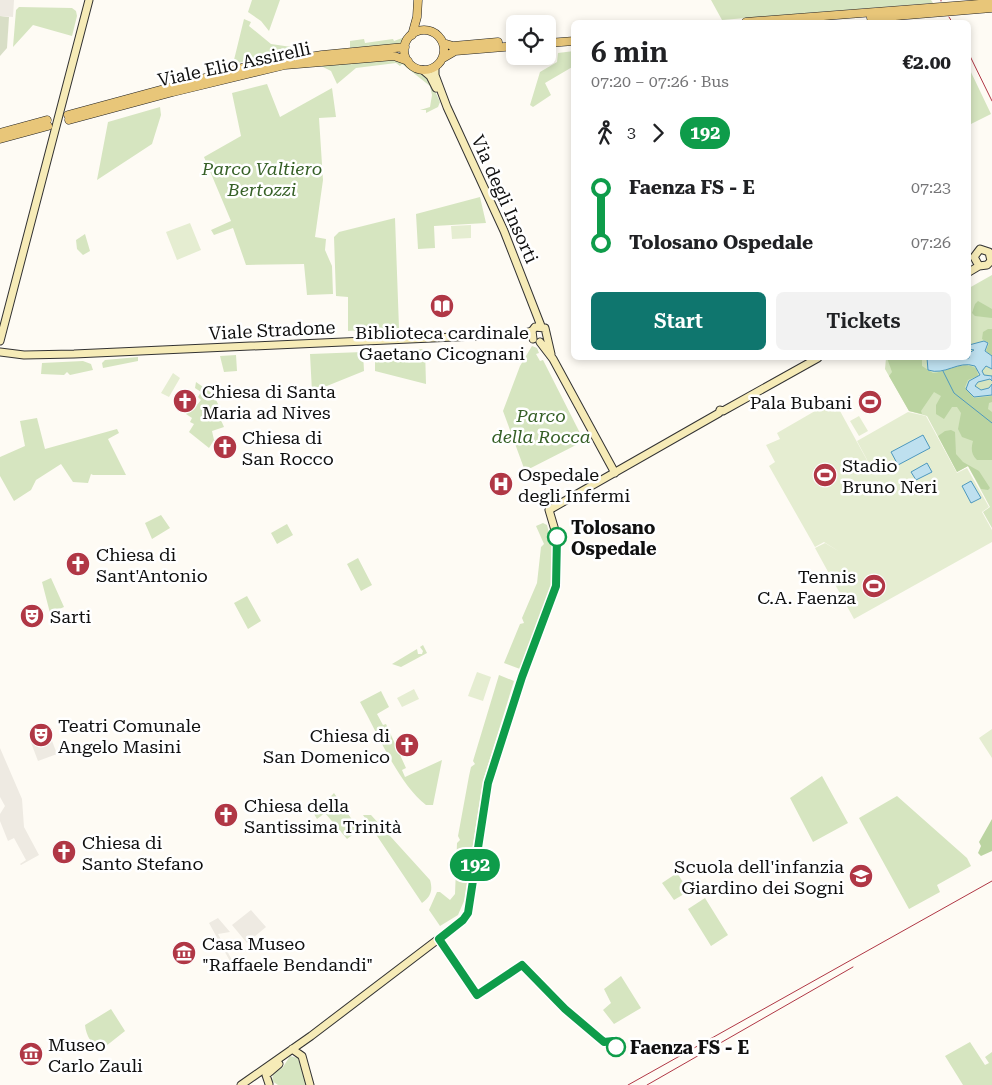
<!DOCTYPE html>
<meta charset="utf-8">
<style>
body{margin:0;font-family:"Roboto Serif",serif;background:#f2f2f2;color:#202124;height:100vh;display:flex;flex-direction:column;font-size:19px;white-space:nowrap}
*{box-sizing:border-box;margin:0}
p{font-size:16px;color:#757577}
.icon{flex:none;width:28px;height:28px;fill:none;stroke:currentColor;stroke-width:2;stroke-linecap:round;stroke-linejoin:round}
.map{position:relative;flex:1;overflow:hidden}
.side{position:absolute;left:571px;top:20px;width:400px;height:340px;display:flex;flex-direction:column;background:#fff;border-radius:8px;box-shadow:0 2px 8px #0003}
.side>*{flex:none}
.badge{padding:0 10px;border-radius:16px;font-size:18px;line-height:32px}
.fabs{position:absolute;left:506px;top:15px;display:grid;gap:10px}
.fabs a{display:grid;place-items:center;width:50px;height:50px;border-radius:8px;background:#fff;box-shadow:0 2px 8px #0003;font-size:25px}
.map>.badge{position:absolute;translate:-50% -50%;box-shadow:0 0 0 2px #fff}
.legs{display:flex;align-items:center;gap:8px;height:55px;padding:0 20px;font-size:16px}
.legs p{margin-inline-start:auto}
.summary{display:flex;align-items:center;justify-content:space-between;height:85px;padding:0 20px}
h1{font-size:28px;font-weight:600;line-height:38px}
.primary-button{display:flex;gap:10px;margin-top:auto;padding:10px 20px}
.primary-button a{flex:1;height:58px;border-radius:8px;background:#0f766e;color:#fff;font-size:20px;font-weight:600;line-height:58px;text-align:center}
.primary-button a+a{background:#f2f2f2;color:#202124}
ul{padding:0 20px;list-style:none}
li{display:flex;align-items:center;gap:18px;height:55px;font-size:19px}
li i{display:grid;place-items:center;width:8px;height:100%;margin:0 6px;background:currentColor}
li i::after{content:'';width:12px;height:12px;margin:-6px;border:4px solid;border-radius:50%;background:#fff}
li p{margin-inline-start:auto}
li:first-child i{background:linear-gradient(#0000 50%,currentColor 0)}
li:last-child i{background:linear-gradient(currentColor 50%,#0000 0)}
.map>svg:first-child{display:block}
.green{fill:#d6e5c0}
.forest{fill:#bbd4a1}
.cemetery{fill:#d8dec6}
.pitch{fill:#e5edd1}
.plaza{fill:#eeeae2}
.water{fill:#bee0ef;stroke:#4d98be}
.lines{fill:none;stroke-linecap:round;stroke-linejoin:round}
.stream{stroke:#4d98be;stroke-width:1}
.secondary-casing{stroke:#323232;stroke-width:9}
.primary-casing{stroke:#212121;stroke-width:9}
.secondary{stroke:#f6ebb7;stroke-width:7}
.primary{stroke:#e8c679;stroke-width:8}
.rail{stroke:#b03745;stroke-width:1}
.line-1-casing{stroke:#fff;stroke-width:11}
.line-1{stroke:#0e9c4a;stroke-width:8}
.stop-1-dot{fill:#fff;stroke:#0e9c4a;stroke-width:2.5}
.labels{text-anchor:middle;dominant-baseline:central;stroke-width:5;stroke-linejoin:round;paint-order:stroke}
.street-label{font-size:18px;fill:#101010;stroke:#fff}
.park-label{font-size:18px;font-style:italic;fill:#366027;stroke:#fff}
.poi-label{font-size:18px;fill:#101010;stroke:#fff;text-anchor:start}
.stop-label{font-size:18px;font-weight:bold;fill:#101010;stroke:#fff;text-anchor:start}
</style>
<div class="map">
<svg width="992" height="1085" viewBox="0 0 992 1085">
<rect width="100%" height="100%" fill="#fefbf4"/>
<path class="green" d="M252 0H280L269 31 261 21 248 12Z
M711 0H931L933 3 722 20Z
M19 7 72 8 76 11 77 16 72 36 33 25 13 47 16 10Z
M244 19 251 22 249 26 271 44 305 49V51L281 53 233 64Z
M405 37 402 44 350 48V41L364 39 365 43 393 39 394 41Z
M574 51V66L545 83 551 95 533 107 530 105 540 72 557 62 558 53Z
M397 58 413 70 429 78 440 102 438 107 426 113V110H420L430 107 432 95 430 86 402 64 400 66 396 63 356 68 337 84 331 71 317 64Z
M969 68 991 114 969 125Z
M267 84 280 117 332 88 336 117 319 118 323 180 315 237 326 239 325 250 332 266 333 294 307 295 304 264 246 265 233 228 214 235 211 230 231 221 204 157 241 136 232 93Z
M160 107 161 115 152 144 97 180 108 122Z
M480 197 486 223 434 226 435 248 418 249 416 214Z
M395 218 399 328 348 331V297L336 296 334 237 339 232Z
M85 234 90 251 83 255 77 249 76 240Z
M992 275V528L983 512 990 507 968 466 957 472 927 416 909 411 885 369 886 358H969V288Z
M532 346 537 348 539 353 536 354 540 361 543 360 582 437 575 440 576 445 525 471 503 411 520 366Z
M425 349 426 384 375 371V351Z
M363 352 364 371 312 392 310 354Z
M236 355 237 371 224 372 220 356Z
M138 357V361L103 368 102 363 105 360Z
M83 361 91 364 93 370 70 375 67 372 64 375 41 374 42 363Z
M196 382 213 394 224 416 220 418 224 427 212 431 214 440 209 448 189 432 194 424 190 422 192 418 186 414 190 408 193 410 201 400 198 397 201 392 195 388Z
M37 418 45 449 117 429 119 433 108 439 126 475H93L91 474 88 483 73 482 61 464 36 480 31 490 14 501 0 476V457L25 446 20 421Z
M161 515 170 528 152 539 145 523Z
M543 523 547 525 555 558 551 588 520 669 504 663 520 624 524 623 522 618 537 583 541 547 544 544 536 526Z
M287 524 293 535 277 544 271 533Z
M358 558 372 585 361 591 347 564Z
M51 578 64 607 50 613 42 582Z
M247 596 261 621 248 629 234 603Z
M423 645 427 653 401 667 392 664 417 649 418 654H422L423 651 420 647Z
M499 675 514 681 483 781 464 901 458 915 440 926 429 910 437 892H440L450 900 455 894 457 843 460 840 458 836 469 776 471 767 475 764 473 761Z
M381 691 389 707 377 714 383 725 386 724 406 768 402 770 405 777 442 760 433 805H426C398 783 378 734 360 702Z
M822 776 848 823 813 842 790 798Z
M334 793 359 830 347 839 325 813 317 819 314 814Z
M897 796 967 858 971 866 937 885 940 892 909 909 859 818Z
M363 815H371L430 880C433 890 431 897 422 903Z
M677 873 689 891 674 900 662 883Z
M705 898 728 935 711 946 688 909Z
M621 976 641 1008 614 1024 603 1010 611 1003 604 989Z
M111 1009 125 1031 101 1050C92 1045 86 1036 85 1025Z
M970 1042 985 1065 989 1063 985 1057 992 1052V1085H963L945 1056Z
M290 1056 298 1058 306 1085H278L272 1081 273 1074 283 1067Z"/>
<path class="forest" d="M978 301 992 309V318L975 316 972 313 975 304Z
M988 329H992V356L986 351 989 343 982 339 983 332Z
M887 358H922V366L933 373C947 372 963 359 977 369L978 376 968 380 965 387 974 398 992 396V402L989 403 988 409 992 412V460H977C971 454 971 449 973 441L962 437 958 429 961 413 957 407H952L944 419 936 414V405L941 396 934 392 921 411 922 414 909 411 889 376 892 372Z
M951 430 955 432 956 454 963 462 979 471 990 488 988 490 981 489 968 466 957 472 938 436 945 431Z
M992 819V851L981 856 978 853 981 846 979 842Z"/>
<path class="cemetery" d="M0 16 9 17 7 48 0 56Z"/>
<path class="pitch" d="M190 223 201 250 177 260 166 232Z
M471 225V238L452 239 451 226Z
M173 373 180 378 169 397 161 393Z
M834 400 880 484 857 441 908 412 926 416 957 473 967 468 989 507 982 512 992 530V542L854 619 815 548 825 543 840 552H850H840L824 542 815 547 769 466 775 462 766 445 780 439 777 433Z
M859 416 868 431 859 436 850 421Z
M477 672 491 677 483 701 468 696Z
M414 689 419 699 402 707 397 698Z
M992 729V758L979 738Z"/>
<path class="plaza" d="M0 0H14L13 17 0 16Z
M49 733 57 754 38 761 30 740Z
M0 748 22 799 24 827 39 855 21 865 20 864 26 860 14 838 8 841 0 821V814L5 806 0 797Z
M251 910 266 927 247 943 232 925Z
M218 918 230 932 218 934 233 962 231 963 209 923Z"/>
<path class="water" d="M984 341 988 343 985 351 992 356V369L986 366 982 371 984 375 992 376V381L990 379 978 382 975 386 981 390 989 388 992 384V395L974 397 966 389 969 381 980 375 975 366C958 360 945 376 928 370L927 358H969V353L974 350 969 349V345Z
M923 435 930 448 898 465 891 452Z
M927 463 932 472 916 480 911 472Z
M971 481 981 498 971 503 962 486Z"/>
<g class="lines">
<path class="stream" d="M943 371 954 393 992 423"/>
<g class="secondary-casing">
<path id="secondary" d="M435 67V75L447 107 504 231 541 326
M423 70 430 76 436 88
M979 266 974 257 980 249 989 252 991 261
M969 272 979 266 987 265 992 260
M533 339 532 331 535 327 545 328 551 354
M0 341 89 0
M540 342 553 359 615 473
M0 352 24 355 74 354 521 334 532 331
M292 1049 302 1056 310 1085
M269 1084 266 1075 279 1064
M241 1085 311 1036 445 934 463 920 468 913 488 783 522 677 556 586 557 537 549 510 719 413 720 410 723 411 818 358"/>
</g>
<g class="primary-casing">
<path id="primary" d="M871 18 992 8
M746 22 992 3
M404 50a20 20 0 1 1 40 0a20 20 0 1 1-40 0Z
M412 35 417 17 418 0
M443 43 453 46 498 42
M548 43 574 41
M443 58 455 51 515 46
M68 115 245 67 322 55 405 47
M69 120 173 92 285 65 394 56 408 61
M0 133 47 120
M0 139 48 126"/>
</g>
<use href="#secondary" class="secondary"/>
<use href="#primary" class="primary"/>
<path class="rail" d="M941 0V1
M949 17 952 22
M969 54 992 101
M628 1085 992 881
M647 1085 853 967"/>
</g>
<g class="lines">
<g class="line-1-casing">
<path id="line-1" d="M557 537 556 586 522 677 488 783 468 913 463 920 439 939 477 995 522 965 565 1009 604 1042 613 1041 616 1047"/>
</g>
<use href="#line-1" class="line-1"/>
</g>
<defs>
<g id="library-disc" transform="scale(1.25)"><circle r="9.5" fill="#b03745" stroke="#fff"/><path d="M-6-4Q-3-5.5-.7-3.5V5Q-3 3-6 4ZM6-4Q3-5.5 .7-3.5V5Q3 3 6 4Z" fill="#fff"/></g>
<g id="church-disc" transform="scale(1.25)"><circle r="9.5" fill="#b03745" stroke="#fff"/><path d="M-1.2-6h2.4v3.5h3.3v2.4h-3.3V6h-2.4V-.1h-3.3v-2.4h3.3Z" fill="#fff"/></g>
<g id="stadium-disc" transform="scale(1.25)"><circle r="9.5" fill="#b03745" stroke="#fff"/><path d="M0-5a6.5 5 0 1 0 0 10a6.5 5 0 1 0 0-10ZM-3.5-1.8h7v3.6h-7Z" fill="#fff"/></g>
<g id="hospital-disc" transform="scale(1.25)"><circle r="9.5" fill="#b03745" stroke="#fff"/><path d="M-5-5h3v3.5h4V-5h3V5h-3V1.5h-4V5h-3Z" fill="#fff"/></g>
<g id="theatre-disc" transform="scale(1.25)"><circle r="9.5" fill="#b03745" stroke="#fff"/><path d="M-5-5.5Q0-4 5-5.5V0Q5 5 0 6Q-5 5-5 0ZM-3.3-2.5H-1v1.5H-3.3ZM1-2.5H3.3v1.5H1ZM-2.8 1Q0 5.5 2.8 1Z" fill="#fff"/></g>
<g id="school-disc" transform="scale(1.25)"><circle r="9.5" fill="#b03745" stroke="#fff"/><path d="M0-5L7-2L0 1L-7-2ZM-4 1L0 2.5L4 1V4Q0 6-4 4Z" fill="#fff"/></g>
<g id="museum-disc" transform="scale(1.25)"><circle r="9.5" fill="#b03745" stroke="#fff"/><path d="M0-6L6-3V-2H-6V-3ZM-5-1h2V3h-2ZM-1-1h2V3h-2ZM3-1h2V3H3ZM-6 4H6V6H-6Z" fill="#fff"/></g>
</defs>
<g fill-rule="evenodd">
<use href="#library-disc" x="442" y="306"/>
<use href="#church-disc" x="185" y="401"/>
<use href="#stadium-disc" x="870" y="402"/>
<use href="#church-disc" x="225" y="447"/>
<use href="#stadium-disc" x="825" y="475"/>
<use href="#hospital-disc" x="501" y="484"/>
<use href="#church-disc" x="78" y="564"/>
<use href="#stadium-disc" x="874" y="586"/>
<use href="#theatre-disc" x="32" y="616"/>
<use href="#theatre-disc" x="41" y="735"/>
<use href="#church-disc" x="407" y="745"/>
<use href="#church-disc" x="226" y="815"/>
<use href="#church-disc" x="64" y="852"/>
<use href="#school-disc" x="861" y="876"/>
<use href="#museum-disc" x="184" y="953"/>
<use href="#museum-disc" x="31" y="1054"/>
</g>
<g class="stop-1-dot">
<circle cx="557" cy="537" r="9"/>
<circle cx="616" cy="1047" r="9"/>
</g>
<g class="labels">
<g class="street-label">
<text transform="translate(234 64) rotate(-12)">Viale Elio Assirelli</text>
<text transform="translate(505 199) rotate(66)">Via degli Insorti</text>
<text transform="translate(272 330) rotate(-3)">Viale Stradone</text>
</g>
<g class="park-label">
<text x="262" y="168">Parco Valtiero<tspan x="262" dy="21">Bertozzi</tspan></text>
<text x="541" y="415">Parco<tspan x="541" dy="21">della Rocca</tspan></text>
</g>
<g class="poi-label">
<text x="442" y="332" text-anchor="middle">Biblioteca cardinale<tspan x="442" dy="21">Gaetano Cicognani</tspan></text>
<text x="202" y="391">Chiesa di Santa<tspan x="202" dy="21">Maria ad Nives</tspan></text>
<text x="852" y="402" text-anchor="end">Pala Bubani</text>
<text x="242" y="437">Chiesa di<tspan x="242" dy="21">San Rocco</tspan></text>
<text x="842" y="465">Stadio<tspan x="842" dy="21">Bruno Neri</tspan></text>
<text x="518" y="474">Ospedale<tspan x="518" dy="21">degli Infermi</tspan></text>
<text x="96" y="554">Chiesa di<tspan x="96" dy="21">Sant'Antonio</tspan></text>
<text x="856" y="576" text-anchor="end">Tennis<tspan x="856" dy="21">C.A. Faenza</tspan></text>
<text x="50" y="616">Sarti</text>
<text x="58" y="725">Teatri Comunale<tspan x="58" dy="21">Angelo Masini</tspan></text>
<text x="390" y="735" text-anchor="end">Chiesa di<tspan x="390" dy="21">San Domenico</tspan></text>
<text x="244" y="805">Chiesa della<tspan x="244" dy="21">Santissima Trinità</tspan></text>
<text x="82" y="842">Chiesa di<tspan x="82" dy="21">Santo Stefano</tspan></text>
<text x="844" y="866" text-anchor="end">Scuola dell'infanzia<tspan x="844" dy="21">Giardino dei Sogni</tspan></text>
<text x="202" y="943">Casa Museo<tspan x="202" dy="21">"Raffaele Bendandi"</tspan></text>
<text x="48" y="1044">Museo<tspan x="48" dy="21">Carlo Zauli</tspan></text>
</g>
<g class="stop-label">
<text x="571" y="527">Tolosano<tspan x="571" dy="21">Ospedale</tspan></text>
<text x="630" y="1047">Faenza FS - E</text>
</g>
</g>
</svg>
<div class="fabs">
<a><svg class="icon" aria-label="locate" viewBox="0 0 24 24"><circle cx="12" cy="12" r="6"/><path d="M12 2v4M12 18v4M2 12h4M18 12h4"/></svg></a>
</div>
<b class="badge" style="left:475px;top:865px;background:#0e9c4a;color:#fff">192</b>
<section class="side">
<div class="summary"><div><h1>6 min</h1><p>07:20 – 07:26 · Bus</p></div><b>€2.00</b></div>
<div class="legs"><svg class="icon" aria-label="walk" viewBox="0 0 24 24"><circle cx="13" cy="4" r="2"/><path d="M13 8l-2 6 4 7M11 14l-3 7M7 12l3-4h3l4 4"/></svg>3<svg class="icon" aria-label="forward" viewBox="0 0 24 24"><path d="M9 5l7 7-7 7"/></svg><b class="badge" style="background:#0e9c4a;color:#fff">192</b></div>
<ul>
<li><i style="color:#0e9c4a"></i><b>Faenza FS - E</b><p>07:23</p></li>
<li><i style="color:#0e9c4a"></i><b>Tolosano Ospedale</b><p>07:26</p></li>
</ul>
<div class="primary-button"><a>Start</a><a>Tickets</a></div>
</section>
</div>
